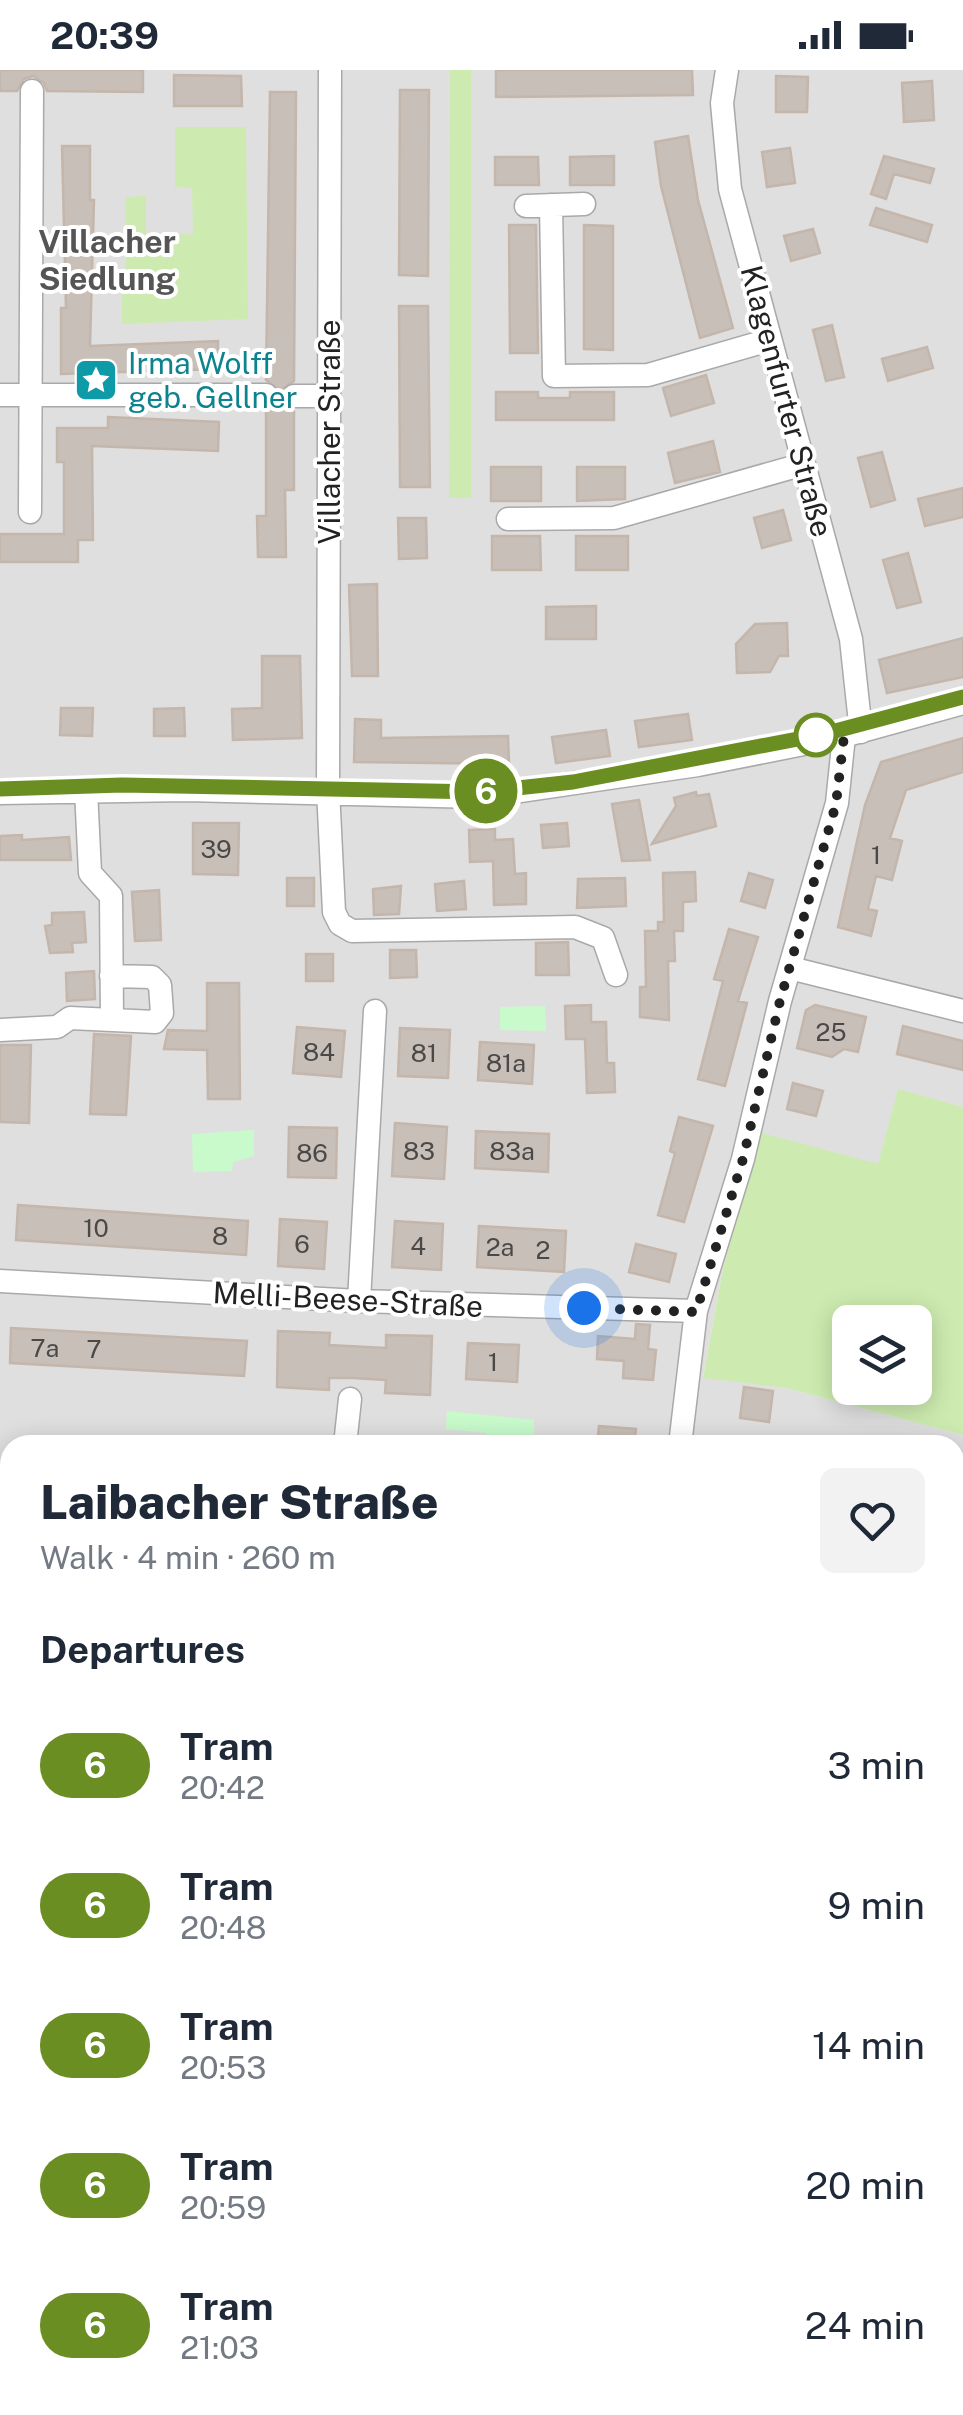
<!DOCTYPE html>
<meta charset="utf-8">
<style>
body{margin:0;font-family:"Public Sans",sans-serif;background:#f2f2f3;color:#1f2937;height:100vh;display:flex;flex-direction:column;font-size:38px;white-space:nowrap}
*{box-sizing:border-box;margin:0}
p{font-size:32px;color:#747a83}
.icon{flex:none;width:55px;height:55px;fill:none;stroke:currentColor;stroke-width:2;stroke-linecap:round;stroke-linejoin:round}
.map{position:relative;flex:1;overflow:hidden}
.details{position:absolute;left:0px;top:1365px;width:965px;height:980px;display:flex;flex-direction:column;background:#fff;border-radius:30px 30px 0 0;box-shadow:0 5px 25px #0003}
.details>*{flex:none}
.badge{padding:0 20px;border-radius:32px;font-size:35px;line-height:65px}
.fabs{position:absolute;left:832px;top:1235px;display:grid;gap:20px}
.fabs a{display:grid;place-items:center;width:100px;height:100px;border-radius:15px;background:#fff;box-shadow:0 5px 25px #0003;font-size:50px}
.you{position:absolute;width:50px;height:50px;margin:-25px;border:8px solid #fff;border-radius:50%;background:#1a73e8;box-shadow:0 0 0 15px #1a73e833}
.map>.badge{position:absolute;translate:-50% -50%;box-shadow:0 0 0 5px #fff}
h2{padding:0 40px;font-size:38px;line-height:90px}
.round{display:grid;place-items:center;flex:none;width:105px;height:105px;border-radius:15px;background:#f2f2f3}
.summary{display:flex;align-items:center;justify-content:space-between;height:170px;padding:0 40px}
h1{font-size:48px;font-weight:800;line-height:75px}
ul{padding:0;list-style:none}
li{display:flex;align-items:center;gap:30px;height:140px;padding:0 40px}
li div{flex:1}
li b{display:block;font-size:38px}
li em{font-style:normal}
li .badge{min-width:110px;font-weight:700;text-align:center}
.status{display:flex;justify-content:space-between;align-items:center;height:70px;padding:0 50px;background:#fff;direction:ltr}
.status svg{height:28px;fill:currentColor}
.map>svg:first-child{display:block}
.residential{fill:#e0dfdf}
.grass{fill:#cdebb0;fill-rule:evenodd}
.park{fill:#c8facc}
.parking{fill:#e2e2e2}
.building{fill:#c7bfb8;stroke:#c4b6ab;stroke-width:2.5}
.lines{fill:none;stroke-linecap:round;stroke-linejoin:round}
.minor-casing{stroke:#a9a9a9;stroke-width:25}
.minor{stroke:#fff;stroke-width:22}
.tram{stroke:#707070;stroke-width:2.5}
.line-casing{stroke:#fff;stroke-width:22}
.line{stroke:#6b8e23;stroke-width:15}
.walk{stroke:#222;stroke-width:10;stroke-dasharray:0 18}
.stop-dot{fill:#fff;stroke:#6b8e23;stroke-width:5}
.labels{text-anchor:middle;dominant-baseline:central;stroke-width:8;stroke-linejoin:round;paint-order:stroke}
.number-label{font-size:25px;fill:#4b4948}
.culture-label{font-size:30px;fill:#0d838f;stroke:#fff;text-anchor:start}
.street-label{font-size:30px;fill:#222;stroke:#fff}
.neighbourhood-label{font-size:32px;font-weight:bold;fill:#555;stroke:#fff}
</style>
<div class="status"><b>20:39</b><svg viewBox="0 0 49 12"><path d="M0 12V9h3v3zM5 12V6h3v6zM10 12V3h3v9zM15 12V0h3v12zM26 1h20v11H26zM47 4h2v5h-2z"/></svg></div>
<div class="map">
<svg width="963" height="2345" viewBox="0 0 963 2345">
<rect width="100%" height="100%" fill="#f2efe9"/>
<path class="residential" d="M0 0H963V1037L898 1020 878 1095 762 1064 723 1198 703 1307 786 1318 963 1365V2260L955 2258V1375H10V2277L0 2276Z
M52 2335H653V2345H54Z"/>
<path class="grass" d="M450 0H471V428H449Z
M175 57H246L248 249 122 254V224H126L125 127 146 126V165L193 164 192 118 175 117Z
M898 1019 963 1037V1365L786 1318 703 1308 723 1198 762 1063 878 1094ZM850 1252H915V1318H850Z
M955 2258 963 2260V2345H693L692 2335H955Z"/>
<path class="park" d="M545 936 546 961 500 960V937Z
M254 1060V1086L233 1092 232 1101 193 1102 192 1064Z
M447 1341 534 1350V1375L486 1374V1363L446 1359Z"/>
<path class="parking" d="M4 2095 10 2096V2272L0 2271Z"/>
<path class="building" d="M0 0H143V22L47 21 44 13 33 6 24 9 17 21H0Z
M496 0H692L693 25 496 27Z
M174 5 241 6 242 36H174Z
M776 6 808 7 807 42H776Z
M932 11 934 50 904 52 902 13Z
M400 20H429L428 206 399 205Z
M270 22H296L294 311 280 321 266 310Z
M688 66 698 130 733 258 700 268 661 116 655 72Z
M62 76H90V130H94L90 276 218 271V299L61 304V238H66Z
M790 78 795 113 767 117 762 82Z
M614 86V115H570V87Z
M884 86 934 99 930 113 894 104 886 129 871 124Z
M495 87H538L539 115H495Z
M876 138 932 155 927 172 870 155Z
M509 155H536L538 283H510Z
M584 155 613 156V280L584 279Z
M813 159 820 183 791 191 784 166Z
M399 236H428L430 417H400Z
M832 255 844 307 826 311 813 260Z
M927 277 933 298 888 311 882 289Z
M706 305 714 333 671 346 663 318Z
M496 322H538V328H570V322H614V350H496Z
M280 330 294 341V420H285L286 487H258L257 446H266V340Z
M108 347 219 352 218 381 92 376 93 470H78V492H0V464H64V392H57V358H108Z
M713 371 720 402 675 413 668 383Z
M882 382 895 430 871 437 858 388Z
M491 397H541V431H491Z
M577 397H625V429L577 431Z
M963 418V447L925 456 918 429Z
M783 440 791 470 762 478 754 448Z
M398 448H426L427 488 399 489Z
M492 466H540L541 500H492Z
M576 466H628V500H576Z
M908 483 921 532 897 538 883 490Z
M377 514 378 606H352L349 515Z
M596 536V569H546V537Z
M787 553 788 586H779L770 602 737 603 736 574 755 554Z
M963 568V607L887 623 879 590Z
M262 586H300L302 668 233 670 232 639 262 638Z
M61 638H93L92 666 60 665Z
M184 638 185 666H154V639Z
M688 644 692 670 639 677 635 651Z
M355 649 381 650V668L508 666 509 694 354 692Z
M606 660 610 686 556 693 552 667Z
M963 668V702L906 720 890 768 902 771 892 810 876 806 868 839 877 841 871 866 838 857 865 735 881 692Z
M696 722 697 726 709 724 716 756 652 774 676 736 674 728Z
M639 730 650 790 622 791 612 734Z
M193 753H239L238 805 193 804Z
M567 753 569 776 543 778 541 755Z
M495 759V770L513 769 515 804 526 803V834L494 835 493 791 470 792 469 760Z
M22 765V770L69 767 71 790H0V766Z
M695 802 696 831 683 832V861H674L675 891H668L669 950 640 947V917H646L645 861H658V852H664L663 803Z
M749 803 773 810 765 838 741 831Z
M287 808H314V836H287Z
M625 808 626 836 577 838 578 809Z
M464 811 466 839 437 841 435 814Z
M401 816 399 844 374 845 373 819Z
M159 820 161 870 135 871 132 822Z
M84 842 86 872 72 873 73 882 50 883 45 856 52 855V843Z
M729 859 758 867 738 931 747 933 725 1016 698 1009 723 911 714 909Z
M568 872 569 905H536V873Z
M390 880H416L417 907 390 908Z
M306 884H333V911H306Z
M94 901 95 929 67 931 66 903Z
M207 913H239L240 1029H208L207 980 164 979 168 960 207 961Z
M591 935V952H606L607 993H614L615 1022 587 1023 585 969H566L565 936Z
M815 935 866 947 858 982 844 979 832 987 797 978 806 940Z
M903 956 963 971V1000L897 984Z
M297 957 345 961 341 1007 293 1003Z
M400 958 450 960 448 1008 398 1006Z
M94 964 131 966 126 1045 90 1044Z
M480 972 534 975 532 1014 478 1010Z
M0 975H31L29 1053 0 1052Z
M793 1013 823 1021 816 1046 787 1039Z
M679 1047 713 1056 684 1152 658 1145 675 1083 670 1081Z
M395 1053 447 1057 444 1109 392 1106Z
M289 1057 337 1058 336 1108 288 1107Z
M476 1061 549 1064 548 1102 475 1098Z
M18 1135 248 1151 246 1185 16 1170Z
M280 1149 327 1152 324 1199 278 1196Z
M395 1151 443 1154 441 1200 392 1197Z
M479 1156 566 1161 564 1202 477 1197Z
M636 1174 676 1184 669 1212 629 1202Z
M636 1254 650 1255 648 1279 656 1280 653 1310 623 1308 624 1291 597 1289 598 1266 635 1269Z
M11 1258 247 1271 244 1306 10 1293Z
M278 1261 330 1263 329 1275 386 1278V1265L432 1266 430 1325 385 1323 386 1310 352 1308H329V1320L277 1317Z
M468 1273 519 1275 517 1312 466 1309Z
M744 1317 773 1321 769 1352 740 1348Z
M599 1356 636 1359 634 1375H597Z"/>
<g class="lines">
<g class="minor-casing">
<path id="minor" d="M330 0 328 720 334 842 340 854 352 861 575 857 603 868 616 905
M727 0 722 33 730 119 851 569 861 662
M551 135 554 306 648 305 769 270
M526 136 584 134
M0 325H266
M294 326H328
M30 442 32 21
M508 449 614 448 804 394
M86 720 90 803 111 826 112 948
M0 723 186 720 479 727 698 695 844 666 963 633
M790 898 963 941
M0 960 57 957 70 948 155 952 162 943 160 915 152 907 111 906
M0 1211 359 1231 696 1241
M359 1231 375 941
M345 1375 350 1329
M680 1375 696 1241 743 1089 780 931 837 733 844 666
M0 1492 10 1493
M955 1546H963
M0 1773H10
M955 1823H963
M7 2074H10
M669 2335 670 2345"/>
</g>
<use href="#minor" class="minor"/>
<path class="tram" d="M0 719 91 715 480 722 573 712 859 657 963 627"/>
</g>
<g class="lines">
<g class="line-casing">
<path id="line" d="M0 719 122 715 480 722 573 712 824 664 963 627"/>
</g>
<use href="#line" class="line"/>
<path class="walk" d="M584 1238 696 1242 743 1089 780 931 836 734 844 666 816 665"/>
</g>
<defs>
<g id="sight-square" transform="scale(2.25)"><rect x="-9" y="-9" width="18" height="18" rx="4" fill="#0f9aa8" stroke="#fff"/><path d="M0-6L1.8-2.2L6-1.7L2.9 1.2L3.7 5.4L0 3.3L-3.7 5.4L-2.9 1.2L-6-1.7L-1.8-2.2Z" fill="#fff"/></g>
</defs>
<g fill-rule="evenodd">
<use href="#sight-square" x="96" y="310"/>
</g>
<circle class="stop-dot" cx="816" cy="665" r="20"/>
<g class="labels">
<g class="number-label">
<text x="216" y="779">39</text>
<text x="876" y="785">1</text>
<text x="831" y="962">25</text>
<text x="319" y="982">84</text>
<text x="424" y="983">81</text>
<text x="506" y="993">81a</text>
<text x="419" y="1081">83</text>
<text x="512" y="1081">83a</text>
<text x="312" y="1083">86</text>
<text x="96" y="1158">10</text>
<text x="220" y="1166">8</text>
<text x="302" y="1174">6</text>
<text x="418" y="1176">4</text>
<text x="500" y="1177">2a</text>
<text x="543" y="1180">2</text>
<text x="45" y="1278">7a</text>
<text x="94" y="1279">7</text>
<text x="493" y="1292">1</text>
</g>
<g class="culture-label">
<text x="128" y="293">Irma Wolff<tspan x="128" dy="34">geb. Gellner</tspan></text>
</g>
<g class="street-label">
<text transform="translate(787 331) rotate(75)">Klagenfurter Straße</text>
<text transform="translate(329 362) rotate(-90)">Villacher Straße</text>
<text transform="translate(348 1229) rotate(3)">Melli-Beese-Straße</text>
</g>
<g class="neighbourhood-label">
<text x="107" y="171">Villacher<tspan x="107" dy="37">Siedlung</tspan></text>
</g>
</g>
</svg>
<div class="fabs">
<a><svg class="icon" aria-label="layers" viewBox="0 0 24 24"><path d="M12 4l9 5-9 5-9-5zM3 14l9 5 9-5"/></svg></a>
</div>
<div class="you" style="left:584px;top:1238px"></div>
<b class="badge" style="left:486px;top:721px;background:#6b8e23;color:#fff">6</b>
<section class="details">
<div class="summary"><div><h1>Laibacher Straße</h1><p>Walk · 4 min · 260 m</p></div><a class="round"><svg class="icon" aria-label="heart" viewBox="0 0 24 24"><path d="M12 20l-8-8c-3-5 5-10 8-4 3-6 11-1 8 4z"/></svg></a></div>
<h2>Departures</h2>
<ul>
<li><span class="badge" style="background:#6b8e23;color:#fff">6</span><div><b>Tram</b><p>20:42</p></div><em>3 min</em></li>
<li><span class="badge" style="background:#6b8e23;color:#fff">6</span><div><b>Tram</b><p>20:48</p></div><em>9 min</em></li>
<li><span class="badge" style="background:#6b8e23;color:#fff">6</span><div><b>Tram</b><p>20:53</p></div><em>14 min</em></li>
<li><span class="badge" style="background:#6b8e23;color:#fff">6</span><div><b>Tram</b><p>20:59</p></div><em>20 min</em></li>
<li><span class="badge" style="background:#6b8e23;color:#fff">6</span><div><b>Tram</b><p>21:03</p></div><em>24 min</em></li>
</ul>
</section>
</div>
